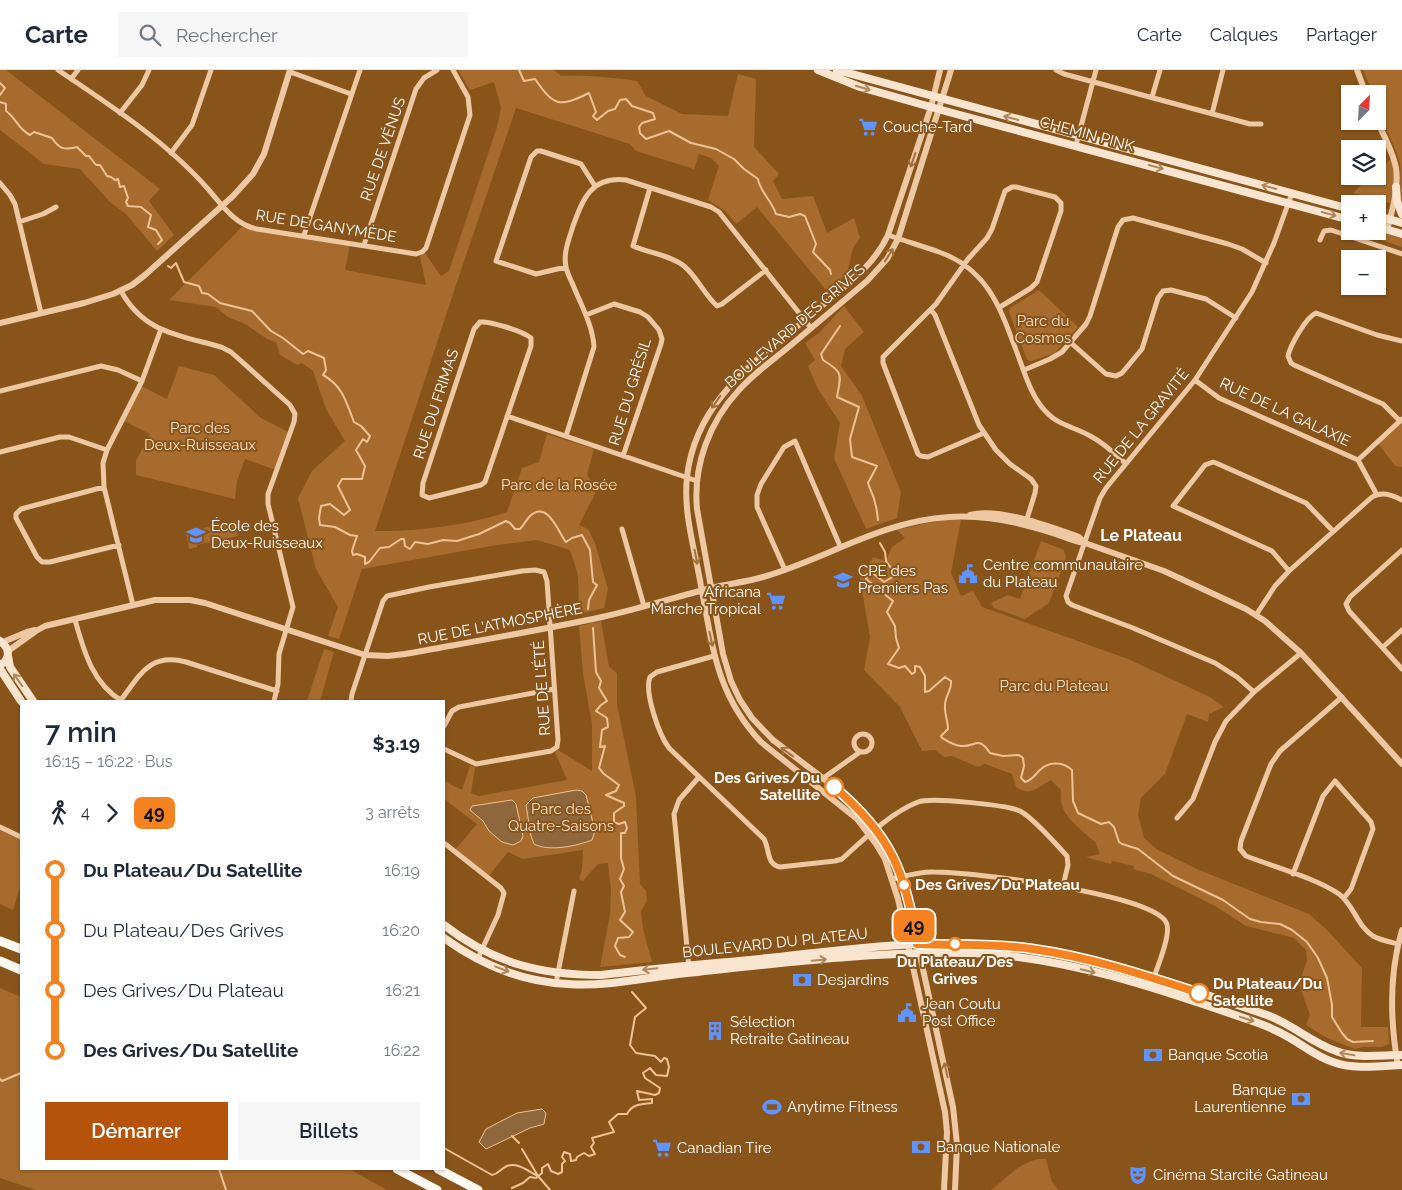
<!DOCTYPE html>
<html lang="fr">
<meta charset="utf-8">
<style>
body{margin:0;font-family:Raleway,sans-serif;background:#f6f6f7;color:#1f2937;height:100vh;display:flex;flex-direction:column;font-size:19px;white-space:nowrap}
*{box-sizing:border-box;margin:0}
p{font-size:16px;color:#747a83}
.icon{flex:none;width:28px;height:28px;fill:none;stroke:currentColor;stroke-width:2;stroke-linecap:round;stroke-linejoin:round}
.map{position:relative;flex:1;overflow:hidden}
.panel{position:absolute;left:20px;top:630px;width:425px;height:470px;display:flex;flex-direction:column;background:#fff;border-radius:0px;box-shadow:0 1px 4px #0004}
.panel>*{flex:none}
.badge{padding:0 10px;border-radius:8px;font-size:18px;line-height:32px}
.needle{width:32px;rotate:24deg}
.controls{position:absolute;left:1341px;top:15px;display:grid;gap:10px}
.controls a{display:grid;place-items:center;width:45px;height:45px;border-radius:0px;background:#fff;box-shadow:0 1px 4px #0004;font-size:25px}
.map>.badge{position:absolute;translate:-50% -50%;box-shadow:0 0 0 2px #fff}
.legs{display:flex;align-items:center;gap:8px;height:55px;padding:0 25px;font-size:16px}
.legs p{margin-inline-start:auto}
.overview{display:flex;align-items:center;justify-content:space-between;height:85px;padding:0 25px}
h1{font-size:28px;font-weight:600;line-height:38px}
.action{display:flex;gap:10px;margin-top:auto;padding:10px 25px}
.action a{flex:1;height:58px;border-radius:0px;background:#b45309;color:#fff;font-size:20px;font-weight:600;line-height:58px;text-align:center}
.action a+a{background:#f6f6f7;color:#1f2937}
ul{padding:0 25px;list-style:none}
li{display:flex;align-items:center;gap:18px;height:60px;font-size:19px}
li i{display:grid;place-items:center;width:8px;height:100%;margin:0 6px;background:currentColor}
li i::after{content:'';width:12px;height:12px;margin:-6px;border:4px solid;border-radius:50%;background:#fff}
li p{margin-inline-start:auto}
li:first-child i{background:linear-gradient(#0000 50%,currentColor 0)}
li:last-child i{background:linear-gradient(currentColor 50%,#0000 0)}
header{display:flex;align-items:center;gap:30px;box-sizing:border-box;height:70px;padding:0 25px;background:#fff;border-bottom:1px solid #e0e1e3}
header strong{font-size:24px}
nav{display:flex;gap:28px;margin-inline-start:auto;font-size:18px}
.search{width:350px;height:45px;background:#f6f6f7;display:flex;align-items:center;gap:12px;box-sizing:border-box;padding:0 18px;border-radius:0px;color:#747a83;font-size:19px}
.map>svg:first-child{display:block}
.green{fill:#a76b2d}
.water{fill:#8e673d;stroke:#efc295}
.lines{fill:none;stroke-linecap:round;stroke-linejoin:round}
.stream{stroke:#efc295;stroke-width:2}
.minor{stroke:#edc8a3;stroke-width:5}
.tertiary{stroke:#edc8a3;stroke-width:6}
.secondary{stroke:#f9e5cf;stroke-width:8}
.trunk{stroke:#fffaf4;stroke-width:9}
.oneway{stroke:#b08759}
.oneway2{stroke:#a2713c}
.line-1-casing{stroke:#fff;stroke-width:11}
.line-1{stroke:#f58220;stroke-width:8}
.stop-1-dot{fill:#fff;stroke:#f58220;stroke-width:2.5}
.labels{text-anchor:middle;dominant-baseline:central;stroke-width:4;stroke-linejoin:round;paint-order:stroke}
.poi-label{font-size:15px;fill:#fff;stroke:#89541a;text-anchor:start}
.street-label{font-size:15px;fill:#fff;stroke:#89541a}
.park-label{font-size:15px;fill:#f9e1c8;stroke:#89541a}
.stop-label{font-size:15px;font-weight:bold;fill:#fff;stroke:#89541a;text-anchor:start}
.neighbourhood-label{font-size:16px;font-weight:bold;fill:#fff;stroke:#89541a}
</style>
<header>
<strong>Carte</strong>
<div class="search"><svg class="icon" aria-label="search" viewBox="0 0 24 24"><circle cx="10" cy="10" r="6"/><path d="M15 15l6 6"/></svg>Rechercher</div>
<nav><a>Carte</a><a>Calques</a><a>Partager</a></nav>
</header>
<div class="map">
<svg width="1402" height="1120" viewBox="0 0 1402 1120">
<rect width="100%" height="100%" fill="#89541a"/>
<path class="green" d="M0 0H6L160 119 149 131 174 165 157 181 126 144 110 132 80 99 44 94 0 60Z
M458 0H554L561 6C586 5 611 7 637 11L646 26 682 44 728 46 738 4 756 9 754 77 779 104 773 111 782 129 813 126 827 163 854 148 860 168 853 178 847 204 827 221 757 137 736 154 724 140 708 130 719 96 711 88 699 84 694 99 636 81 630 74 516 38 455 218 375 461C415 462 469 455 507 442L522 398 539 392 547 364 594 379 587 404 596 422 579 455 588 459 595 473 608 519 604 538 579 544 578 505 570 480 537 470 497 475 362 499 339 569 328 566 338 537 316 499 298 428 312 401 345 371 326 339 313 301 302 293 297 295 280 285 276 272 267 269 247 255 228 247 216 237 169 230 242 157 350 175 345 200 426 215 420 186 425 183 441 206 449 201 497 57 501 38 494 12 470 20Z
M1363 0H1402V133C1398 120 1402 107 1400 94 1394 70 1378 49 1378 24H1373Z
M1393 87 1396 98 1394 134 1353 123 1371 106H1378V101Z
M1352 161H1375L1402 168V177Z
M1039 220 1078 257 1055 283 1031 291 1027 290 1009 242 1010 238Z
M844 236 864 262 845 279 841 296 862 326 901 422 897 448 866 459 834 388 840 353 818 319 808 296 815 290 805 273 820 262Z
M179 296 214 305 261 348 290 363 276 400 245 389 237 411 235 429 136 405V391L150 364 124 351 141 316 167 329Z
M1402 349V397L1395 396 1377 372Z
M941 450H961L951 503 961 526 973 521 982 537 1128 589 1210 627 1224 637 1209 644 1208 652 1187 644 1165 704 1141 728 1138 745 1144 768 1158 780 1199 800 1309 844 1327 860 1362 898 1361 957H1388L1389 974 1382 977H1363L1355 979 1325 967 1306 955 1310 945 1299 914 1307 890 1306 880 1294 868 1246 856 1215 836 1151 804 1133 799 1134 796 1112 791 1111 794 1086 787 1100 784 1095 771 1092 770C1076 754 1058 745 1061 720L1051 710C1038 717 1030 727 1016 717L1012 704 985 694 978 697 952 686 944 687 935 680 922 681 900 637 864 600 870 567 859 503 865 501 873 487 886 491 892 477 905 468 897 460Z
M234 451 238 466 197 475V477L189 479 186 462Z
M1041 471 1064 480 1066 488 1049 533 1025 549 994 538 991 533 1008 525 1020 529Z
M601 551 609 597 617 603V634L636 727 640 814 646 821 647 831 641 841 643 859 652 892 600 897 610 845 611 821 608 793 598 794 583 811 579 809 582 799 583 780 523 789 508 782 488 807 454 781 477 754 444 729V711L462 720 470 696 475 697 471 723 479 726 567 710 555 682 558 680 592 701V654L583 604 579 556Z
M324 579 334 582 320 631H307Z
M0 760 21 769V814L13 840 0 834Z
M0 918 21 927V1099H349L387 1120H36L0 1108Z
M1038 1089H1046L1052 1112 1058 1120H991C1009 1107 1015 1095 1038 1089Z"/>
<path class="water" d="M576 720 582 721 586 725 595 761 592 770C577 776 549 782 534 774L531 766 526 735 533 728Z
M512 730 516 734 523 766 521 771 513 775 502 772 489 761 483 751 470 740 472 736Z
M542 1039 546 1043 544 1054 530 1058 486 1079 479 1072 486 1059 517 1043Z"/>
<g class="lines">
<path class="stream" d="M519 0 524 11 535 9C554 36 558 38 589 23L596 42 593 46 597 50 608 41 615 39 620 30 626 29 632 36 653 43 655 49 642 53 639 57 640 63 646 69 669 61 691 73 716 79 734 89 744 99 758 109C759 120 772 131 776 144L789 147 800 144 805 146 816 174 813 182 830 200 831 204
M0 13 5 18 0 25
M0 32 6 34V41C16 48 18 59 30 65L34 62 52 68C60 80 65 80 77 77L86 86H89L96 95H100L107 106 111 107 115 110 118 109 120 117 124 116 128 128 126 132 128 136 141 137 151 145 148 157 156 160 162 170 158 174
M168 196 171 198 176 193 184 212 199 216 202 223 208 224 220 233 252 241 271 261 283 268 303 284 308 281 324 288 326 300 323 305C343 316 346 332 354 352L361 356 370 366 367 372 363 369 356 380 365 396 362 409H342L338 416 350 440 344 445 330 434 321 436 319 448 320 455 335 457 350 465 357 466 352 481 353 485 357 484 365 487V494L369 492 380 478 389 477 401 469H404L405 476 410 479 415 472 428 474 443 470 457 471 479 464 506 451 510 453 515 459H520C524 455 526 450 530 446 548 429 559 464 566 472L572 468 582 465 590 480 593 512 597 515 589 530 588 539
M840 256 821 284 823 290C844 303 841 304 837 327L859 337 850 369 852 387 877 396 868 413C870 420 874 426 875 433 877 438 877 444 878 450
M880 473 885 482 886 491 896 505 884 512 870 501 866 509 893 531 887 542 895 556 896 568 899 578 888 594 899 598 905 596 912 604 915 602V596L920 597 925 606V622L929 621 945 607 951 611C952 620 945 626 945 635 944 643 948 651 948 659L941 666 942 668C947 671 955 676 961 676 976 677 978 665 990 683L1003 686 1019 685 1023 688 1024 696 1021 708 1025 712C1033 710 1035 704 1041 699 1050 691 1064 692 1072 700L1073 731 1078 743 1101 754 1109 752 1114 757 1119 772 1122 774 1138 779 1173 806 1223 830 1250 849 1261 852 1280 854 1292 860 1307 872 1318 888 1327 908 1332 935V947L1342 963 1347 969 1353 972 1373 971
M593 558 596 602 601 611 599 618 607 631 601 635 596 641 607 648 608 657 602 660 600 677 605 676 599 698 604 704 619 715 616 721 606 725 624 733V736L614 743V752L619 754 625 752 627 758 625 763H621V788L624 799 620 809 624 816 621 822 625 842 620 850 633 862 629 867 618 868 615 876 620 885 625 887
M0 1009 2 1011 21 1003
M512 1066 519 1073
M444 1078 492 1105C499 1104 500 1099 507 1096 518 1092 529 1102 538 1106
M522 1079 538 1106 550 1120
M219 1099 226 1120
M512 1118 523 1113 530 1107 536 1108 542 1103V1098L548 1094 551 1101 558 1104 562 1102V1094L565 1091 562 1087 564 1082 570 1084 571 1091 576 1090 577 1087 584 1083 589 1086 595 1084 591 1077 594 1073 592 1068 614 1062 609 1052 618 1044H627C632 1034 642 1034 652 1033V1029L639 1030 637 1021 655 1025 659 1023 660 1018 645 1008 643 1003 650 998 656 1005 667 1006 669 997 667 989 664 988 661 992 655 986 636 983 630 975 635 947 646 938 632 922"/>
<path class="minor" d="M58 0C110 35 167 72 208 119 221 134 235 155 257 159L416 184 422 182 426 178 470 45 468 27 453 0
M1056 0 1064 4 1250 54H1261
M290 2 351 24
M71 9 78 0
M1152 27 1160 0
M120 43 142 15 149 0
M1212 44 1223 0
M1076 75 1096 0
M171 83 192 55 211 0
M0 113 10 125 15 134 41 243
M650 118 633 176C649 183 670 185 684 196 697 207 704 224 717 236L722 234 766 200
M19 152 43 144 56 137
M304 165 360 0
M888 165C905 171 922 176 939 182 987 199 1000 237 1016 280 1023 298 1029 320 1041 336 1057 357 1072 355 1092 367 1104 373 1115 384 1125 393
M1320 170 1324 161 1331 160 1402 184
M364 175 416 19 424 8 437 0
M566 197 536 204 496 191 531 87 537 81H541L581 94 595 116
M121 221C144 263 179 265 221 277L231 282 290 335 295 344 294 352 268 424V434L293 537 279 584 278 614 274 631
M931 240 935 245 979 355 996 380 1010 394 1031 409 1036 416 1035 423 1026 452
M586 245 614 234 640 242 648 247 659 260 662 269 661 274 623 386
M480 252C490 251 522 261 531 268V276L485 412 481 415 429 428 422 425 423 413 474 259Z
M1070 272 1106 304 1116 306 1122 303 1142 279 1158 228 1163 221 1171 220 1206 229 1236 248
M1024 300 1050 289 1062 282 1086 254 1090 246 1118 157 1123 150 1133 148 1228 174 1242 179 1266 193
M1195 310 1219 328 1358 390 1377 425
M0 321 101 296 118 300 142 311
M507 346 697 411
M1400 351 1383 334 1294 295 1291 293 1288 286C1290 276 1306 247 1316 243L1377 265 1402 271
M984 363 928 387 921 386 918 384 883 293V287L936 234 968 189 987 168 992 159 1005 121 1012 117H1016L1055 127 1061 133V141L1037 212 1031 218 1000 237
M566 366 594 277C593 256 581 235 573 215 571 210 567 203 566 197 563 183 569 169 573 156 583 129 591 106 626 110L711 137 719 142 811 258
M0 382 60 367H69L107 380
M1358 390 1402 349
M104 417 21 439 16 444V448L37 487 42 492H50L119 475
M622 459 644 536
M1402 480 1350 527 1346 534 1349 541 1402 599
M785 500 757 437V425L761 414 784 377 795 371 840 476
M1289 501 1272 481 1173 436 1205 395 1213 392 1216 393 1306 433 1333 461
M133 535 104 417 103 393 107 380 142 311 161 259
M1256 545 1275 516 1289 501 1372 427C1381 421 1393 425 1402 430
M75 550C84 581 92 613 122 631
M1383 577 1402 560
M714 586 657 602 650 607C644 622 659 665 669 678L764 769C770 780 766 794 780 797L835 791 842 789C864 769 890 743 918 732 931 727 1007 735 1020 741 1032 747 1058 776 1067 786L1068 795 1063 816
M1254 622 1237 607 1215 593 1133 558 1072 535 1068 532 1066 526 1100 428 1106 418 1195 310 1252 222 1274 173 1292 123
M1342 627 1280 681 1271 694 1241 771 1240 779 1246 786C1274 797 1316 808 1339 824 1354 835 1357 856 1373 866 1380 870 1390 872 1398 874
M121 630C140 605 150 582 186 592L277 621
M351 631 352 624 383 531 387 526 429 517 522 501 535 500 544 502 547 511 558 670 557 677 551 681 476 694 444 679
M444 656 452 641 459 637 554 619
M854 673a9 9 0 1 1 18 0a9 9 0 1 1-18 0Z
M815 714 860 682
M1177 748 1193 729 1215 672 1226 651 1254 622 1301 583
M0 757 21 767
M444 773 501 818 504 823 498 845 478 888
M1293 804 1323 726 1335 711 1371 752 1373 759 1351 819 1344 828
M892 809C906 806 920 801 934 802 971 802 1149 823 1166 852 1173 863 1154 905 1150 918
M689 898 674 744 679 730 699 707
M556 913 574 821"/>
<path class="tertiary" d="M940 0 931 37 888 165C874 195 849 213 824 234 767 284 696 324 687 407 683 443 695 480 701 516 713 577 716 624 761 672L857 749 876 774 885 789 898 829 945 1042 947 1062 944 1120
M951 0 898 169 887 189 867 211C842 232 816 254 791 275 773 290 754 303 739 320 709 352 693 396 697 439L723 584 731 611 740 630 752 648 773 670 824 709 869 749 886 773 899 798 909 835 953 1037 957 1074 955 1120
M1357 0 1366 24
M1377 51C1384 66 1393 82 1396 98 1399 119 1392 141 1387 160
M0 253 84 233 113 224 132 215 145 205 233 126 253 104 264 84 290 0
M970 445C998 437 1051 457 1079 467L1085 473
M3 572 27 562 35 560
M8 581 36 561 45 556 155 530H190L205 533 365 585 388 586 405 584C471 572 537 561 602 547 639 539 675 527 711 518 728 514 746 512 763 507 826 489 881 451 949 447 981 445 1015 451 1046 461 1059 464 1071 471 1085 473L1164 501 1246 539 1265 551 1301 583 1402 694
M1398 996C1390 951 1389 904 1402 860"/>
<path class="secondary" d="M818 0 860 17 945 41 1350 150
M837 0 1350 139
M1396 117 1397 131 1402 144
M1378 146 1402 153
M1378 157 1402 164
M0 571C10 578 11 589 0 595
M8 586 10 597 33 631
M0 599 21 631
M444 855C493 893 540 905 601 905 660 898 719 893 778 887 872 876 968 864 1061 884 1131 899 1199 922 1267 945 1292 954 1312 973 1336 981 1357 989 1381 985 1402 985
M444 868C480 894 523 912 568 914 608 917 647 907 687 903 779 893 877 881 969 883 1067 886 1166 921 1258 953 1269 957 1280 962 1290 968 1304 976 1317 987 1333 992 1354 1000 1380 996 1402 995"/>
<path class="trunk" d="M0 871 21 879
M0 891 21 900
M397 1099 437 1120
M438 1099 478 1120"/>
</g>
<defs><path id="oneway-shaft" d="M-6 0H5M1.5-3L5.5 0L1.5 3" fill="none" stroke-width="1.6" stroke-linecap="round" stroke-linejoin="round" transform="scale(1.25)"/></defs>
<g class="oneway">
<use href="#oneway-shaft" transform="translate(863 18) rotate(17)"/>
<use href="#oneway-shaft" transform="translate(1011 48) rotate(-165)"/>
<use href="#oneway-shaft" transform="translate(1156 97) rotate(15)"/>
<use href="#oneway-shaft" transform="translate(1269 117) rotate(-165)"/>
<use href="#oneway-shaft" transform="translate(1329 144) rotate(15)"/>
<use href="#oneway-shaft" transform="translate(18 610) rotate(-125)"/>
<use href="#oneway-shaft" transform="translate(819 890) rotate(-5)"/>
<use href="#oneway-shaft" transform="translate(502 899) rotate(21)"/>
<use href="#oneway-shaft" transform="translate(650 899) rotate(174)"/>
<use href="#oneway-shaft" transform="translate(1088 901) rotate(14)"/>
<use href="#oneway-shaft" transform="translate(1247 949) rotate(18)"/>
<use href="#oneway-shaft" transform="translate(1347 984) rotate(-170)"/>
</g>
<g class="oneway2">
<use href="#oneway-shaft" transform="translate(913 90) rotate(109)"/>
<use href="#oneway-shaft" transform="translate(889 185) rotate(-58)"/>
<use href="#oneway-shaft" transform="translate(716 332) rotate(125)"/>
<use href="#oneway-shaft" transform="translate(696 487) rotate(79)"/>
<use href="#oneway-shaft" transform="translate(711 569) rotate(78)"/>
<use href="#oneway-shaft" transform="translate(787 682) rotate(-144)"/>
<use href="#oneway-shaft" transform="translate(946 1000) rotate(-102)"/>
</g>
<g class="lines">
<g class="line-1-casing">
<path id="line-1" d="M834 717C890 764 906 802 917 874 955 876 994 873 1032 879 1089 887 1144 905 1199 923"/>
</g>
<use href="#line-1" class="line-1"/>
</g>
<defs>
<g id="supermarket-bare" transform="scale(1.5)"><path d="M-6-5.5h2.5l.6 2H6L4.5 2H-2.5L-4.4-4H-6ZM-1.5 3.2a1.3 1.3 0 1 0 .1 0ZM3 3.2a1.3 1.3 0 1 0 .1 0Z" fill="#5f94ff" stroke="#89541a" stroke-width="2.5" paint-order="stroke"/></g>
<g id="school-bare" transform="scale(1.5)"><path d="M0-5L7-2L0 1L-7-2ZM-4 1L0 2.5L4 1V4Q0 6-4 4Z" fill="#5f94ff" stroke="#89541a" stroke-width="2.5" paint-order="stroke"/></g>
<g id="civic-bare" transform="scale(1.5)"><path d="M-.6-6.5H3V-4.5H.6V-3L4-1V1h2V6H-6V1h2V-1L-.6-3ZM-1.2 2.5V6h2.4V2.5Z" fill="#5f94ff" stroke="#89541a" stroke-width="2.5" paint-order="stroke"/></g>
<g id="bank-bare" transform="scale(1.5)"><path d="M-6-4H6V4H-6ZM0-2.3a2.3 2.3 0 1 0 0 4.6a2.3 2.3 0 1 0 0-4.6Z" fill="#5f94ff" stroke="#89541a" stroke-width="2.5" paint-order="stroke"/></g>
<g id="building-bare" transform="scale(1.5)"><path d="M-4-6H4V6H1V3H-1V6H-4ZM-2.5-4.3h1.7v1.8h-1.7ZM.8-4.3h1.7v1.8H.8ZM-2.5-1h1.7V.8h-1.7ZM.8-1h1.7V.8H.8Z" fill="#5f94ff" stroke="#89541a" stroke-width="2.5" paint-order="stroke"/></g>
<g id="stadium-bare" transform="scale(1.5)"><path d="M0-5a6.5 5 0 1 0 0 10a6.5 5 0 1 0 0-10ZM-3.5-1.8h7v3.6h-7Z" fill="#5f94ff" stroke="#89541a" stroke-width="2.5" paint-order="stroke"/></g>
<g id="theatre-bare" transform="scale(1.5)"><path d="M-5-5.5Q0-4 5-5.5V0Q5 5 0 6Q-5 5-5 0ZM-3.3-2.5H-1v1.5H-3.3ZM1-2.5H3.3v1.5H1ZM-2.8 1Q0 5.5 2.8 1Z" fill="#5f94ff" stroke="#89541a" stroke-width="2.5" paint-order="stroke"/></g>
</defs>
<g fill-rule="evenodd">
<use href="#supermarket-bare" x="868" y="57"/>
<use href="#school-bare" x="196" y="465"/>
<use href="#civic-bare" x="968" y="504"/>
<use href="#school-bare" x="843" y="510"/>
<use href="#supermarket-bare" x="776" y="531"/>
<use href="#bank-bare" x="802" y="910"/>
<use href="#civic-bare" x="907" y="943"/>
<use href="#building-bare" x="715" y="961"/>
<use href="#bank-bare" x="1153" y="985"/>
<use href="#bank-bare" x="1301" y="1029"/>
<use href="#stadium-bare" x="772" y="1037"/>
<use href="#bank-bare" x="921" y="1077"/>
<use href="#supermarket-bare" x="662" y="1078"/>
<use href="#theatre-bare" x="1138" y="1105"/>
</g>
<g class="stop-1-dot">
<circle cx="834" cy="717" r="9"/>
<circle cx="904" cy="815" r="6"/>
<circle cx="955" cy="874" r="6"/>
<circle cx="1199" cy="923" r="9"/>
</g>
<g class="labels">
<g class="poi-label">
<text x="883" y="57">Couche-Tard</text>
<text x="211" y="456">École des<tspan x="211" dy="17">Deux-Ruisseaux</tspan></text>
<text x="983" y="495">Centre communautaire<tspan x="983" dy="17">du Plateau</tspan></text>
<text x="858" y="501">CPE des<tspan x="858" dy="17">Premiers Pas</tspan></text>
<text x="761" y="522" text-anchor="end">Africana<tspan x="761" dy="17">Marche Tropical</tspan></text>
<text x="817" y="910">Desjardins</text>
<text x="922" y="934">Jean Coutu<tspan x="922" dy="17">Post Office</tspan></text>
<text x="730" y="952">Sélection<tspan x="730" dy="17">Retraite Gatineau</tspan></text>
<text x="1168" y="985">Banque Scotia</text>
<text x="1286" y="1020" text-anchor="end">Banque<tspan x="1286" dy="17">Laurentienne</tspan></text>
<text x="787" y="1037">Anytime Fitness</text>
<text x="936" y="1077">Banque Nationale</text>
<text x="677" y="1078">Canadian Tire</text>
<text x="1153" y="1105">Cinéma Starcité Gatineau</text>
</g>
<g class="street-label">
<text transform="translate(1087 64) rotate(15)">CHEMIN PINK</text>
<text transform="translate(383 79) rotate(-71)">RUE DE VÉNUS</text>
<text transform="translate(326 156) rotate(9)">RUE DE GANYMÈDE</text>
<text transform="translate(795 256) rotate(-41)">BOULEVARD DES GRIVES</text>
<text transform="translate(630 322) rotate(-73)">RUE DU GRÉSIL</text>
<text transform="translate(436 334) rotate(-72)">RUE DU FRIMAS</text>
<text transform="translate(1285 342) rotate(25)">RUE DE LA GALAXIE</text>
<text transform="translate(1141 356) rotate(-51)">RUE DE LA GRAVITÉ</text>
<text transform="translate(500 554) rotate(-11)">RUE DE L'ATMOSPHÈRE</text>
<text transform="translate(542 618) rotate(-94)">RUE DE L'ÉTÉ</text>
<text transform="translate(775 873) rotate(-6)">BOULEVARD DU PLATEAU</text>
</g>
<g class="park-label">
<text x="1043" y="251">Parc du<tspan x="1043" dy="17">Cosmos</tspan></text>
<text x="200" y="358">Parc des<tspan x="200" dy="17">Deux-Ruisseaux</tspan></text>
<text x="559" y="415">Parc de la Rosée</text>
<text x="1054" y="616">Parc du Plateau</text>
<text x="561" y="739">Parc des<tspan x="561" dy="17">Quatre-Saisons</tspan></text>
</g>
<g class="stop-label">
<text x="820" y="708" text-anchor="end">Des Grives/Du<tspan x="820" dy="17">Satellite</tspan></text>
<text x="915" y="815">Des Grives/Du Plateau</text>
<text x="955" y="892" text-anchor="middle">Du Plateau/Des<tspan x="955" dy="17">Grives</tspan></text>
<text x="1213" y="914">Du Plateau/Du<tspan x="1213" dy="17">Satellite</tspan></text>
</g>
<g class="neighbourhood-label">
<text x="1141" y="465">Le Plateau</text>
</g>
</g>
</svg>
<div class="controls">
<a><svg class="needle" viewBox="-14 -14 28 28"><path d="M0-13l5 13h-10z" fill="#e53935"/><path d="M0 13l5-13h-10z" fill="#747a83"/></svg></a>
<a><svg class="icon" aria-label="layers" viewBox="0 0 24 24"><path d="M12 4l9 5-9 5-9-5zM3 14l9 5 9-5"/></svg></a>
<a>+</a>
<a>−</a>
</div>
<b class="badge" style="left:914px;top:856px;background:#f58220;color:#111">49</b>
<section class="panel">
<div class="overview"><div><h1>7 min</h1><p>16:15 – 16:22 · Bus</p></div><b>$3.19</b></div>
<div class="legs"><svg class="icon" aria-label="walk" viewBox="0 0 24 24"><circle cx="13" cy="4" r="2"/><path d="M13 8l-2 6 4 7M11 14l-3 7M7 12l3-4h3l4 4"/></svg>4<svg class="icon" aria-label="forward" viewBox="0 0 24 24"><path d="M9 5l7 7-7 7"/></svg><b class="badge" style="background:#f58220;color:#111">49</b><p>3 arrêts</p></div>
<ul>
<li><i style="color:#f58220"></i><b>Du Plateau/Du Satellite</b><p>16:19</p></li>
<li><i style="color:#f58220"></i><span>Du Plateau/Des Grives</span><p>16:20</p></li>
<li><i style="color:#f58220"></i><span>Des Grives/Du Plateau</span><p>16:21</p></li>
<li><i style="color:#f58220"></i><b>Des Grives/Du Satellite</b><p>16:22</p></li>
</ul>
<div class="action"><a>Démarrer</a><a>Billets</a></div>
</section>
</div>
